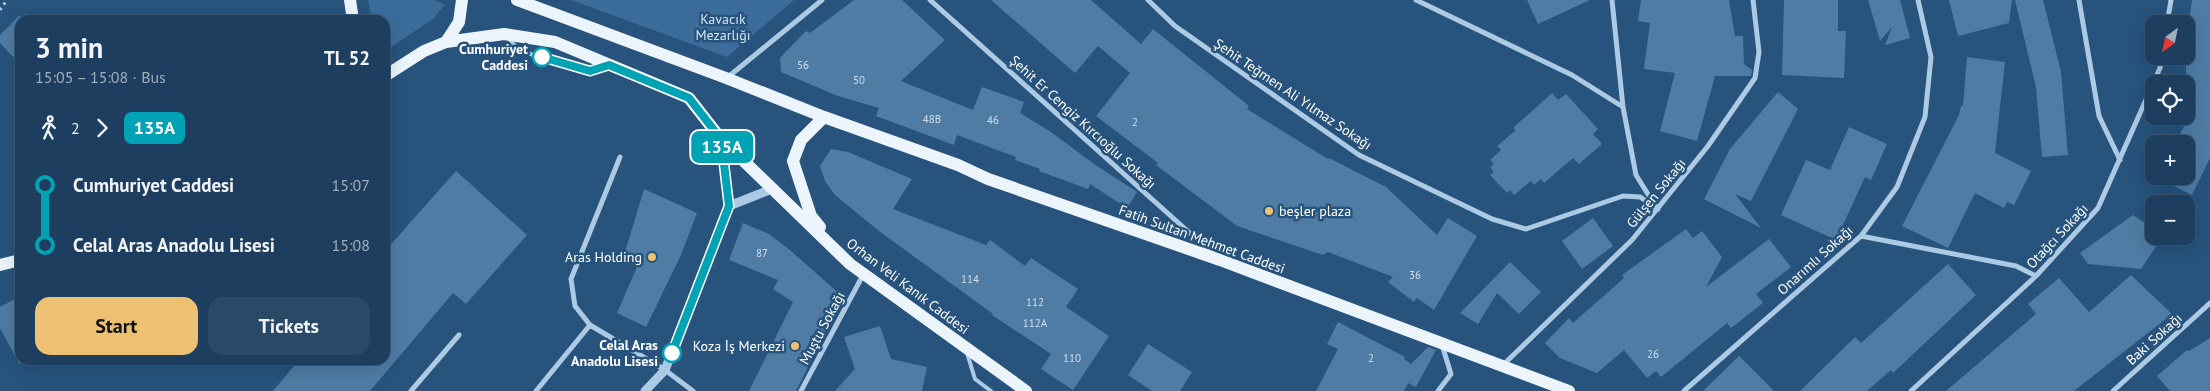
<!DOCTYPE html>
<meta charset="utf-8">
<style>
body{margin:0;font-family:"PT Sans",sans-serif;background:#2a4967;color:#f1f3f6;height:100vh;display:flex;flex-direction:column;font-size:19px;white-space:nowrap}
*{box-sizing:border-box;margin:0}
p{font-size:16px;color:#a0aebc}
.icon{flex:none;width:28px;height:28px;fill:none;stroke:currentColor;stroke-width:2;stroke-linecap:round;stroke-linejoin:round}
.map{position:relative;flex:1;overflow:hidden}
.panel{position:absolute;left:15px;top:15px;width:375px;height:350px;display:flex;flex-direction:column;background:#1d3e5e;border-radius:15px;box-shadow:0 5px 20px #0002,0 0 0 1px #3b5773}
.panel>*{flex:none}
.badge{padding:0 10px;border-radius:8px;font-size:18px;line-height:32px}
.needle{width:32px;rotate:213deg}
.fabs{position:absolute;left:2145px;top:15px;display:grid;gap:10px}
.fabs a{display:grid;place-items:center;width:50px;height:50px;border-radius:10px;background:#1d3e5e;box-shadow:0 5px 20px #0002,0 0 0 1px #3b5773;font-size:25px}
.map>.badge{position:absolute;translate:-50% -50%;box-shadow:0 0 0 2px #fff}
.legs{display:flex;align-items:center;gap:8px;height:55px;padding:0 20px;font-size:16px}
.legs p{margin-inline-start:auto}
.head{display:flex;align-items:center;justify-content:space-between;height:85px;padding:0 20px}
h1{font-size:28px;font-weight:600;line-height:38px}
.button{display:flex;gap:10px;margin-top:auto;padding:10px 20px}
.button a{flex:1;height:58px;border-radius:15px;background:#edc072;color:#111;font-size:20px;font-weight:600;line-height:58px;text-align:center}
.button a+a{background:#2a4967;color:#f1f3f6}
ul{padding:0 20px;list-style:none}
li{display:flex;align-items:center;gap:18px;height:60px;font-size:19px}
li i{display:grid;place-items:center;width:8px;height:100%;margin:0 6px;background:currentColor}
li i::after{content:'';width:12px;height:12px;margin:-6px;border:4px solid;border-radius:50%;background:#1d3e5e}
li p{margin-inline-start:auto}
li:first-child i{background:linear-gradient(#0000 50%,currentColor 0)}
li:last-child i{background:linear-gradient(currentColor 50%,#0000 0)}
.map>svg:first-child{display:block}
.green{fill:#3b6c9a}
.building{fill:#4f7ca5}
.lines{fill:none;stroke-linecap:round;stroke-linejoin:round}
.path{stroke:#accae4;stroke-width:3;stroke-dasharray:2.5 4;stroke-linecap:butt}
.service{stroke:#accae4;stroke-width:4}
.minor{stroke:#accae4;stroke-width:5}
.tertiary{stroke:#accae4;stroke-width:9}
.primary{stroke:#ecf4fc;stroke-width:12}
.line-1-casing{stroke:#fff;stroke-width:11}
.line-1{stroke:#00a3b4;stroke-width:8}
.stop-1-dot{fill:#fff;stroke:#00a3b4;stroke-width:2.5}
.poi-dot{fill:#edc072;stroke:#27537d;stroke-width:2}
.labels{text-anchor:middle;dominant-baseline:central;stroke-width:5;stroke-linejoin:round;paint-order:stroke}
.number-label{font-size:11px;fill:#d3dee8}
.park-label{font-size:14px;fill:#cfe2f4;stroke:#27537d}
.stop-label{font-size:14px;font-weight:bold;fill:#fff;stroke:#27537d;text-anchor:end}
.street-label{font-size:14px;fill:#fff;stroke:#27537d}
.poi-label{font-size:14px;fill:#fff;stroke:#27537d;text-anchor:end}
</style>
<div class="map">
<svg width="2210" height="391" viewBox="0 0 2210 391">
<rect width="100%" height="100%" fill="#27537d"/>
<path class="green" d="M368 0H435L445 5 433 19 385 51V20H372Z
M571 0H794L727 57Z"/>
<path class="building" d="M854 0H902L945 40 901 81 973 110 982 87 1024 102 1020 113 1051 132 1094 164 1137 192 1127 208 1090 184 1088 189 1039 171 1040 169 1015 160 1016 157 957 135 954 145 876 116 879 108 838 96 781 72 780 58 806 31 810 33Z
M991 0H1091L1141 44 1153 29 1249 106 1247 109 1328 159 1329 158 1386 187 1437 235 1448 218 1477 236 1434 310 1417 298 1414 302 1388 282 1393 277 1328 252 1323 255 1237 226 1156 165 1158 163 1096 116 1130 73 1098 46 1075 73Z
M1527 0H1590L1538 24Z
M1641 0H1729L1735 36H1743L1744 64 1752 70 1751 76H1715L1697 141 1660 131 1675 73 1644 69 1650 23 1638 21Z
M1784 0H1838V31H1846L1844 78 1782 75Z
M1868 0H1900L1910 38 1885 45 1892 27 1880 41Z
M1949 0H2012L2009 23 1958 36Z
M2015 0H2043L2061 72 2068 155 2042 157 2036 87Z
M2192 0H2210V158L2192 195 2158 178 2186 176V144H2175L2186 122V41Z
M20 15V64L0 43V35Z
M1967 57 2005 62 1995 153 2031 171 2014 205 2007 202 2004 208 1975 193 1948 248 1902 226 1959 115 1961 106H1963Z
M1778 92 1798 109 1751 201 1735 194 1761 228 1704 199 1730 149Z
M1552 93 1558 100 1566 94 1598 129 1593 134 1602 144 1579 164 1573 158 1544 183 1541 179 1534 185 1531 181 1514 195 1510 190 1507 193 1490 175 1494 172 1490 167 1494 164 1490 160 1501 150 1497 146 1516 130 1513 128Z
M1849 127 1887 144 1871 180 1865 177 1836 240 1781 215 1806 160 1830 170Z
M831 149 848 152 912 179 893 209 986 245 990 240 1025 266 1031 258 1078 289 1066 307 1109 336 1073 390 1041 369 1051 354 992 315 993 314 879 231 835 195 825 181 820 166Z
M456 171 527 235 466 304 453 293 370 391H273L299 360H385V251Z
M644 189 697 213 681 255 646 327 617 313 637 267 623 259Z
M2133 215 2154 229V236H2163L2141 269 2088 264 2080 253Z
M1593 218 1613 246 1582 269 1562 241Z
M743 223 769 234 791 251 843 297 796 391H749L793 302 773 289 778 280 729 260Z
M1686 229 1693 238 1702 231 1722 257 1706 287 1769 239 1791 267 1756 294 1763 303 1731 328 1727 323 1661 377 1656 371 1647 378 1624 350 1597 373 1560 358 1545 343 1569 318 1573 323 1624 278 1622 275Z
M1510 262 1541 292 1519 314 1497 293 1478 324 1460 313Z
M1948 264 1976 295 1893 373 1891 370 1867 391H1800L1855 337 1861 343Z
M2131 275 2172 314 2074 391H1946L2036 314 2028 304 2059 278 2089 312Z
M20 296V365L0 328V307Z
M1338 322 1405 357 1404 359 1411 364 1428 347 1436 350 1416 387 1408 383 1404 391H1316L1338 349 1327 344Z
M880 326 891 359 927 367 922 391H835L855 369 844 337Z
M2210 338V391H2170L2157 376 2187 350 2189 351Z
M1148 344 1192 372 1180 391H1152L1128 375Z
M1739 356 1774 391H1703Z"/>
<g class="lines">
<path class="path" d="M0 10 7 0"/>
<path class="service" d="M509 39 520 51 590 71 605 66
M967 353 975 379 991 391"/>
<path class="minor" d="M930 0 1212 253
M1148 0 1175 26 1359 155 1492 219 1526 229 1623 196 1640 197 1658 209
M1416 0 1572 75 1623 107
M1612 0 1623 107 1636 175 1656 207
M2079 0 2099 116 2120 160
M2167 24 2171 0
M728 77 822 0
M620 157 571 279 575 306 590 325 665 370 693 391
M1861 236 2016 266 2036 276
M1503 365 1632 240 1708 146 1755 78 1759 52 1753 0
M411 391 459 335
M536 391 590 325
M801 391 863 275
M1438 391 1451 374 1442 345
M1684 391 1861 236 1897 187 1925 117 1931 57 1918 0
M1911 391 2036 276 2098 208 2160 68 2162 56
M2113 391 2210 303"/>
<path class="tertiary" d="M729 206 772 189
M645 391 665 370 729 206 721 139"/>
<path class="primary" d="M350 0 353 20
M517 0 726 78 824 117 958 165 988 179 1220 260 1569 391
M446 42 504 34 555 42 689 98 721 139 850 264 1026 391
M385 76 424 51 446 42 459 22 462 0
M820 227 811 216 793 161 801 140 824 117
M0 265 20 260"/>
</g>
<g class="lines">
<g class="line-1-casing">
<path id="line-1" d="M542 57 590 71 609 65 689 98 721 139 729 206 672 353"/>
</g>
<use href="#line-1" class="line-1"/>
</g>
<g class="stop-1-dot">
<circle cx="542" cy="57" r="9"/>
<circle cx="672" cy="353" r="9"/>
</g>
<g class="poi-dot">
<circle cx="1269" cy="211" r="5"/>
<circle cx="652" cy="257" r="5"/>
<circle cx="795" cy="346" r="5"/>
</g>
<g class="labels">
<g class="number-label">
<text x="803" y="65">56</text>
<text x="859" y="80">50</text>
<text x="932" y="119">48B</text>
<text x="993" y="120">46</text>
<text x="1135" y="122">2</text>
<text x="762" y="253">87</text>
<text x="1415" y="275">36</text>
<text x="970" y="279">114</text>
<text x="1035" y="302">112</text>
<text x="1035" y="323">112A</text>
<text x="1653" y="354">26</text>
<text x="1072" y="358">110</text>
<text x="1371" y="358">2</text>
</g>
<g class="park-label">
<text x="723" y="19">Kavacık<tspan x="723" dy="16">Mezarlığı</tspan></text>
</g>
<g class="stop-label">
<text x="528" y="49">Cumhuriyet<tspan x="528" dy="16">Caddesi</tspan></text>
<text x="658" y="345">Celal Aras<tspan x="658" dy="16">Anadolu Lisesi</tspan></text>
</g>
<g class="street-label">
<text transform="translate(1293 94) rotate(34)">Şehit Teğmen Ali Yılmaz Sokağı</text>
<text transform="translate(1083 122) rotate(42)">Şehit Er Cengiz Kırcıoğlu Sokağı</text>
<text transform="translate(1656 193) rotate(-51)">Gülşen Sokağı</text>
<text transform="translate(2057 236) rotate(-47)">Otağcı Sokağı</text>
<text transform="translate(1202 239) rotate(20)">Fatih Sultan Mehmet Caddesi</text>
<text transform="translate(1815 260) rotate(-42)">Onarımlı Sokağı</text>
<text transform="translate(908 286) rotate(37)">Orhan Veli Kanık Caddesi</text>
<text transform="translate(822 328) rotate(-62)">Muştu Sokağı</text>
<text transform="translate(2154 339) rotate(-42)">Baki Sokağı</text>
</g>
<g class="poi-label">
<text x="1279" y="211" text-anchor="start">beşler plaza</text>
<text x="642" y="257">Aras Holding</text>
<text x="785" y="346">Koza İş Merkezi</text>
</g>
</g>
</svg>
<div class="fabs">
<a><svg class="needle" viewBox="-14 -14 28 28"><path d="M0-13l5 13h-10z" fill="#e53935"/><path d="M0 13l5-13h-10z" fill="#a0aebc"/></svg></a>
<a><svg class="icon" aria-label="locate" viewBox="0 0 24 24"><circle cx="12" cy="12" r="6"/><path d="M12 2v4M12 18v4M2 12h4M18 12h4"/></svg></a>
<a>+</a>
<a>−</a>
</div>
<b class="badge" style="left:722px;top:147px;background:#00a3b4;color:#fff">135A</b>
<section class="panel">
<div class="head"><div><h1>3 min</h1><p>15:05 – 15:08 · Bus</p></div><b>TL 52</b></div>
<div class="legs"><svg class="icon" aria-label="walk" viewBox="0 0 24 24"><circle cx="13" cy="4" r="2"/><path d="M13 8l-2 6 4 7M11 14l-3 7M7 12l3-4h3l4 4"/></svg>2<svg class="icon" aria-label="forward" viewBox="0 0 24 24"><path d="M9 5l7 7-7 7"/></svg><b class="badge" style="background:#00a3b4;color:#fff">135A</b></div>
<ul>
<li><i style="color:#00a3b4"></i><b>Cumhuriyet Caddesi</b><p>15:07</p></li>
<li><i style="color:#00a3b4"></i><b>Celal Aras Anadolu Lisesi</b><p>15:08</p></li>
</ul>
<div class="button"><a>Start</a><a>Tickets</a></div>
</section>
</div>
